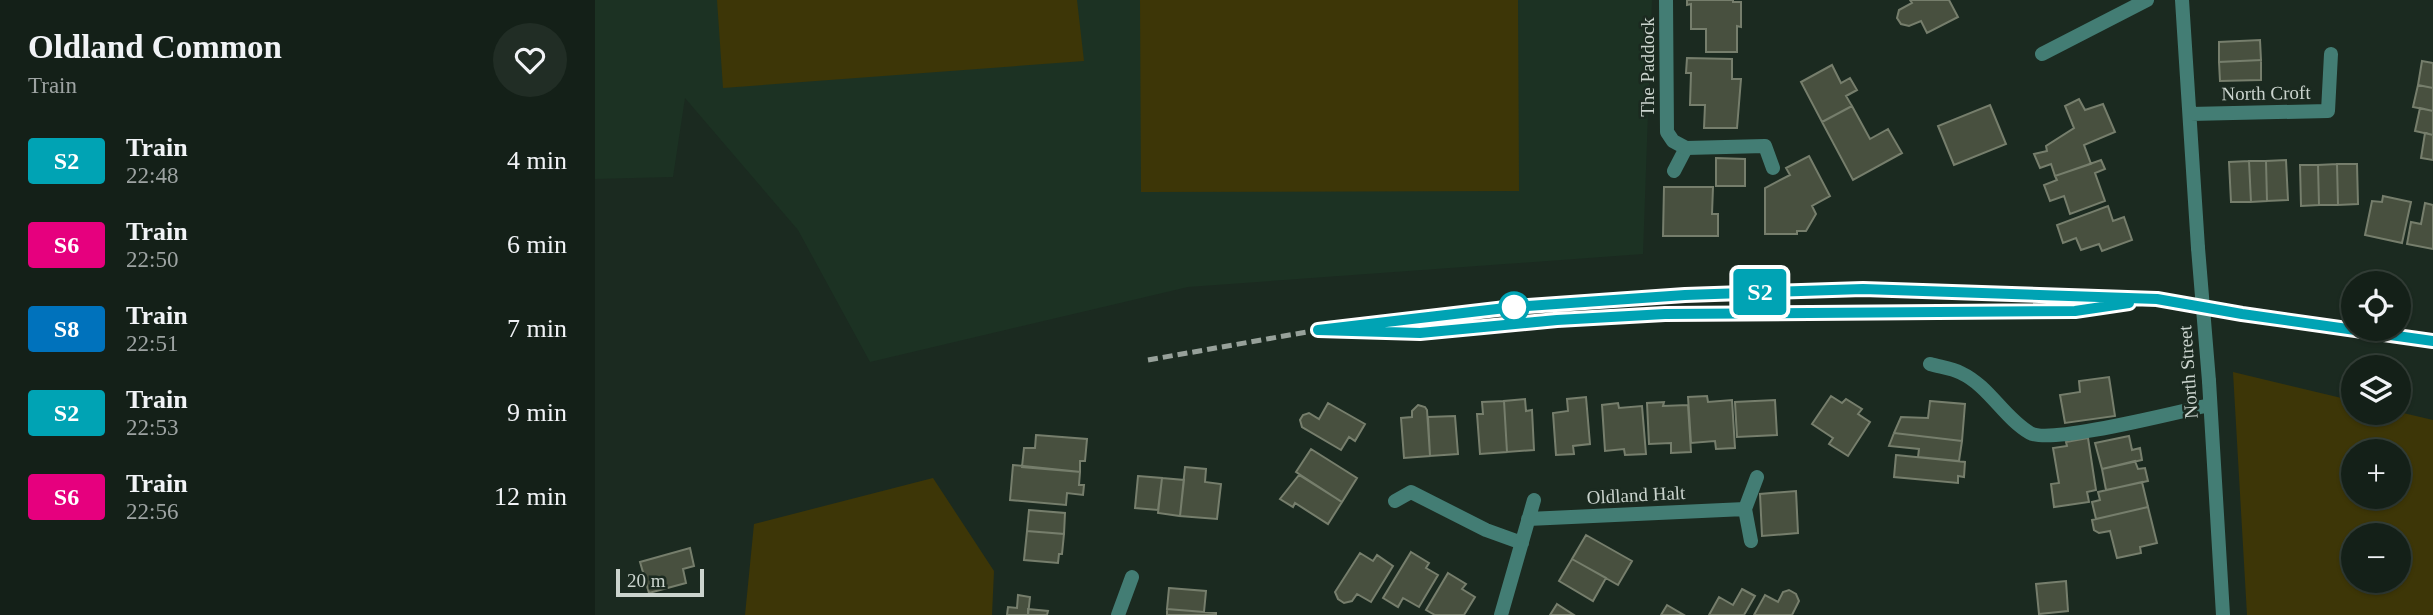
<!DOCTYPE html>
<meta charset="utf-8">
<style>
body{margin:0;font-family:Georgia,serif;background:#212d25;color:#f1f3f6;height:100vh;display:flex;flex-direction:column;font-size:26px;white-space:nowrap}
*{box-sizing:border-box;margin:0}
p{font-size:23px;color:#9da3a2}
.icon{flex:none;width:38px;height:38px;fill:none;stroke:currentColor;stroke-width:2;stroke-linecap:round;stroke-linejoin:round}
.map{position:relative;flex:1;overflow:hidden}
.sheet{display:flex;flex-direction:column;background:#142018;width:595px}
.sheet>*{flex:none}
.badge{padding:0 14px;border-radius:5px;font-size:24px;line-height:46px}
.buttons{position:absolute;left:1746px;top:271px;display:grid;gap:14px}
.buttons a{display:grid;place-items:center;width:70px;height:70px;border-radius:50%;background:#142018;box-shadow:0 2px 5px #0004,0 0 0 2px #333e37;font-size:35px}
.scale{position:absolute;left:21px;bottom:18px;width:88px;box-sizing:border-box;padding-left:7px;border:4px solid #cbd4ce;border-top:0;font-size:19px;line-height:24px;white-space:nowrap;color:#cbd4ce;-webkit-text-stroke:5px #1b2a20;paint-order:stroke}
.map>.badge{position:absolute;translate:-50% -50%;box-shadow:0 0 0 4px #fff}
.round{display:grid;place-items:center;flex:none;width:74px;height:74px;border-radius:37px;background:#212d25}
.overview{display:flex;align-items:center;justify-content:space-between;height:119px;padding:0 28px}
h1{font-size:33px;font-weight:700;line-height:52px}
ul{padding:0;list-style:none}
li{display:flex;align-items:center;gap:21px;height:84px;padding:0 28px}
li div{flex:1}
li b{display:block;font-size:26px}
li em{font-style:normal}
li .badge{min-width:77px;font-weight:700;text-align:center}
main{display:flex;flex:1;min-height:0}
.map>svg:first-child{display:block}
.built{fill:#1c3223}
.green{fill:#3d3607;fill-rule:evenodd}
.building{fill:#48503f;stroke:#767e6c;stroke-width:2}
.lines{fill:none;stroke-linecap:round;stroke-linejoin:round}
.service{stroke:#437d74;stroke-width:14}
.minor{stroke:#437d74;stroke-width:14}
.rail{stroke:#97a19a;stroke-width:5;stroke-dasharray:10 5;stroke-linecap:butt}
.minor-bridge{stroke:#437d74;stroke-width:14}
.line-casing{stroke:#fff;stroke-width:16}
.line{stroke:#00a3b4;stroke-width:10}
.stop-dot{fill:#fff;stroke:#00a3b4;stroke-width:3.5}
.labels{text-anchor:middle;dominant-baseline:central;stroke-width:5;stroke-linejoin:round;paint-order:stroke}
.street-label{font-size:19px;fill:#cbd4ce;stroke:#1b2a20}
</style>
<main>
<section class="sheet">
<div class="overview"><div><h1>Oldland Common</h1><p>Train</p></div><a class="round"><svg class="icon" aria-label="heart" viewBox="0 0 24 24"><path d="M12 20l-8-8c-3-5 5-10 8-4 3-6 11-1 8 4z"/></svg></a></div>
<ul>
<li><span class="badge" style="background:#00a3b4;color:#fff">S2</span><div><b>Train</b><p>22:48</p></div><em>4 min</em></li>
<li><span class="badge" style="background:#e6007e;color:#fff">S6</span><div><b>Train</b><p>22:50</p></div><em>6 min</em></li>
<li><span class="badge" style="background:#0072bc;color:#fff">S8</span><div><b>Train</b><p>22:51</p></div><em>7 min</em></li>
<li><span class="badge" style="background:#00a3b4;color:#fff">S2</span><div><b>Train</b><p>22:53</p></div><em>9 min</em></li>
<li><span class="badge" style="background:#e6007e;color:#fff">S6</span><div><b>Train</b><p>22:56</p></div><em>12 min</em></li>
</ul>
</section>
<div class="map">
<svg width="1838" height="615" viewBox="0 0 1838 615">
<rect width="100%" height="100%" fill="#1b2a20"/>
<path class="built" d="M0 0H1057L1048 254 593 287 275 362 203 230 90 98 78 177 0 179Z"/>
<path class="green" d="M122 0H482L489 61 128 88Z
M545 0H923L924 191 546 192Z
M1638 372 1759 401V413L1804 412 1838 420V615H1652ZM1759 452H1804V497H1759ZM1759 536H1804V581H1759Z
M338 478 399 571 397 615H150L159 524Z"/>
<path class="building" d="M1092 0H1138V2H1146V27L1142 26V52H1111V29H1096V4L1092 5Z
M1315 0H1354L1363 17 1332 33 1326 21 1314 26 1306 24 1302 18 1304 10 1317 3Z
M1665 40 1666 60 1624 62V42Z
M1092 58 1137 59V79H1146L1142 128H1109L1110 105H1095L1096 73H1091Z
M1666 60V80L1625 81 1624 62Z
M1827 61 1838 63V88L1823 85Z
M1237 65 1246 83 1255 78 1262 90 1251 96 1257 106 1227 122 1206 82Z
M1823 85 1838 88V111L1818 107Z
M1484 99 1490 110 1508 104 1520 132 1489 145 1496 164 1460 176 1456 164 1445 168 1439 154 1452 151 1451 146 1479 128 1470 106Z
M1395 105 1411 144 1359 165 1343 126Z
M1257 106 1275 139 1293 129 1307 153 1258 180 1227 122Z
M1825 108 1838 111V135L1820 131Z
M1830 133 1838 135V160L1826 158Z
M1214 156 1235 196 1217 206 1221 214 1211 231H1202V234H1170V188L1195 175 1191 168Z
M1121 158 1150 159V186H1121Z
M1506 160 1510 169 1500 173 1510 201 1475 214 1469 196 1455 201 1449 185 1462 180 1460 176Z
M1691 160 1693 200 1672 201 1671 161Z
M1654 161 1656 202H1636L1634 162Z
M1654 161H1671L1672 201 1656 202Z
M1742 164 1743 205H1724L1723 165Z
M1742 164H1762L1763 204 1743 205Z
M1705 165H1723L1724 205 1706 206Z
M1069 187H1118L1117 214H1123V236H1068Z
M1788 196 1816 202 1807 243 1770 235 1777 201 1787 202Z
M1830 203 1838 205V249L1812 244 1816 222 1826 224Z
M1513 206 1518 221 1529 217 1537 240 1507 251 1504 244 1486 250 1481 238 1468 243 1462 225Z
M1514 377 1520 416 1470 423 1465 395 1485 392 1484 381Z
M1112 396 1113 402 1137 400 1140 448 1121 449 1120 441 1096 443 1093 397Z
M1236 396 1247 403 1251 399 1267 409 1263 414 1275 422 1253 456 1234 444 1238 438 1217 424Z
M991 397 995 444 978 446 979 454 961 455 958 413 973 411 972 399Z
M930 399 931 411 937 410 939 450 912 452 909 401Z
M1180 400 1182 435 1142 437 1140 402Z
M909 401 912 452 885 454 882 414H888L887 402Z
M1335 401 1370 404 1367 441 1299 433 1306 417 1333 418Z
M1069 402 1068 406 1093 405 1096 452 1076 453V443L1054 444 1052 403Z
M733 403 770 424 760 441 754 437 746 450 707 427 705 420 708 415 714 413 724 419Z
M1023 403 1024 408 1047 406 1051 454 1030 455 1029 449 1010 451 1007 405Z
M823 405 830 407 832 410 835 456 809 458 806 418 817 417V411Z
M860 416 863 454 835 456 833 417Z
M1299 433 1367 441 1364 461 1323 457 1324 449 1294 446Z
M441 435 492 439 490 461H485V472L427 467 429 448H440Z
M1534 436 1537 450 1545 448 1547 460 1507 469 1500 443Z
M1493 438 1501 490 1492 492 1494 502 1459 507 1456 484 1464 483 1458 448 1472 446 1471 442Z
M716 449 762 478 747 502 701 472Z
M1301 455 1370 462 1369 477 1363 476V483L1299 477Z
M1540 461 1543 469 1550 468 1553 481 1511 490 1507 469Z
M418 465 485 472 484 485H489L488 495 472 493 471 505 415 500Z
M590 467 611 469 610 482 626 484 622 519 585 516Z
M704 475 747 502 733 524 700 503 698 507 685 499Z
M543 476 567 478 563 510 540 508Z
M567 478 589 480 585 516 563 513Z
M1547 482 1553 507 1501 519 1497 502 1505 500 1503 492Z
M1201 491 1203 533 1167 536 1165 494Z
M1553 507 1562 543 1545 547 1546 553 1522 558 1515 531 1504 533 1499 530 1497 520Z
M434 510 470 513 469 534 432 531Z
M432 531 469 534 467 554H464L463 563 429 560Z
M991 535 1037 561 1023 585 977 559Z
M95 548 99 566 88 569 91 583 54 593 45 562Z
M816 552 834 563 831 568 843 575 824 607 808 598 803 607 788 598Z
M765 553 778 561 782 555 798 566 776 602 762 594 757 601 749 603 743 599 740 592Z
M977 559 1011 578 998 601 964 581Z
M853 573 871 584 867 589 880 597 869 615H840L831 610Z
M1471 581 1473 611 1444 614 1441 584Z
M574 588 611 591 609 612 572 609Z
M1147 589 1160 596 1149 615H1114L1124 597 1138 605Z
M1194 590 1201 594 1204 601 1197 615H1159L1170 595 1183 602 1188 592Z
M423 595 435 597 433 615H412L413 607 422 608Z
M962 604 979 615H955Z
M1072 605 1089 615H1066Z
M433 609 453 611 452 615H433Z
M572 609 621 613V615H572Z"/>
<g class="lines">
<path class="service" d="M1079 171 1091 148
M1335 364C1345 367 1357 368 1366 373 1394 386 1409 418 1435 433 1456 445 1585 411 1615 405"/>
<path class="minor" d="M1071 0 1072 132 1078 141 1091 148 1170 146 1178 168
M1587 0 1603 248
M1447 54 1552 0
M1595 114 1733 111 1736 54
M1614 381 1628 615
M800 501 816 492 891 530 927 543
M933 519 1150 509
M1156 541 1150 509 1162 477
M523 615 537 577
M906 615 939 500"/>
<path class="rail" d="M779 332C876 334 973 317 1071 314 1207 310 1344 313 1480 311L1524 305
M553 360 723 330 919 307 1090 295 1268 289 1562 299 1647 314 1838 341"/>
<path class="minor-bridge" d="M1603 248 1614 381"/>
</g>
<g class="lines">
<g class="line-casing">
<path id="line" d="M1534 303 1480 311 1070 314 962 320 825 333 723 330 919 307 1090 295 1268 289 1562 299 1647 314 1838 341"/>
</g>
<use href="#line" class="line"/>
</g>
<circle class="stop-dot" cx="919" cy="307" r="14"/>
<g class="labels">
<g class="street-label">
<text transform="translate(1052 67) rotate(-90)">The Paddock</text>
<text transform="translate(1671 93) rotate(-1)">North Croft</text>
<text transform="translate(1593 372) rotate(-94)">North Street</text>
<text transform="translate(1041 495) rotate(-3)">Oldland Halt</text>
</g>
</g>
</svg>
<div class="buttons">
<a><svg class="icon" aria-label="locate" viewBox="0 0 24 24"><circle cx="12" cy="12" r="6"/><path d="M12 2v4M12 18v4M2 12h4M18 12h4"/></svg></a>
<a><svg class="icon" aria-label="layers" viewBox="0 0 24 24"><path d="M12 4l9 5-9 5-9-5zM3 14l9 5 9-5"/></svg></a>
<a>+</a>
<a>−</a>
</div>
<div class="scale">20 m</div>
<b class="badge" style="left:1165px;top:292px;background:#00a3b4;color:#fff">S2</b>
</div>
</main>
